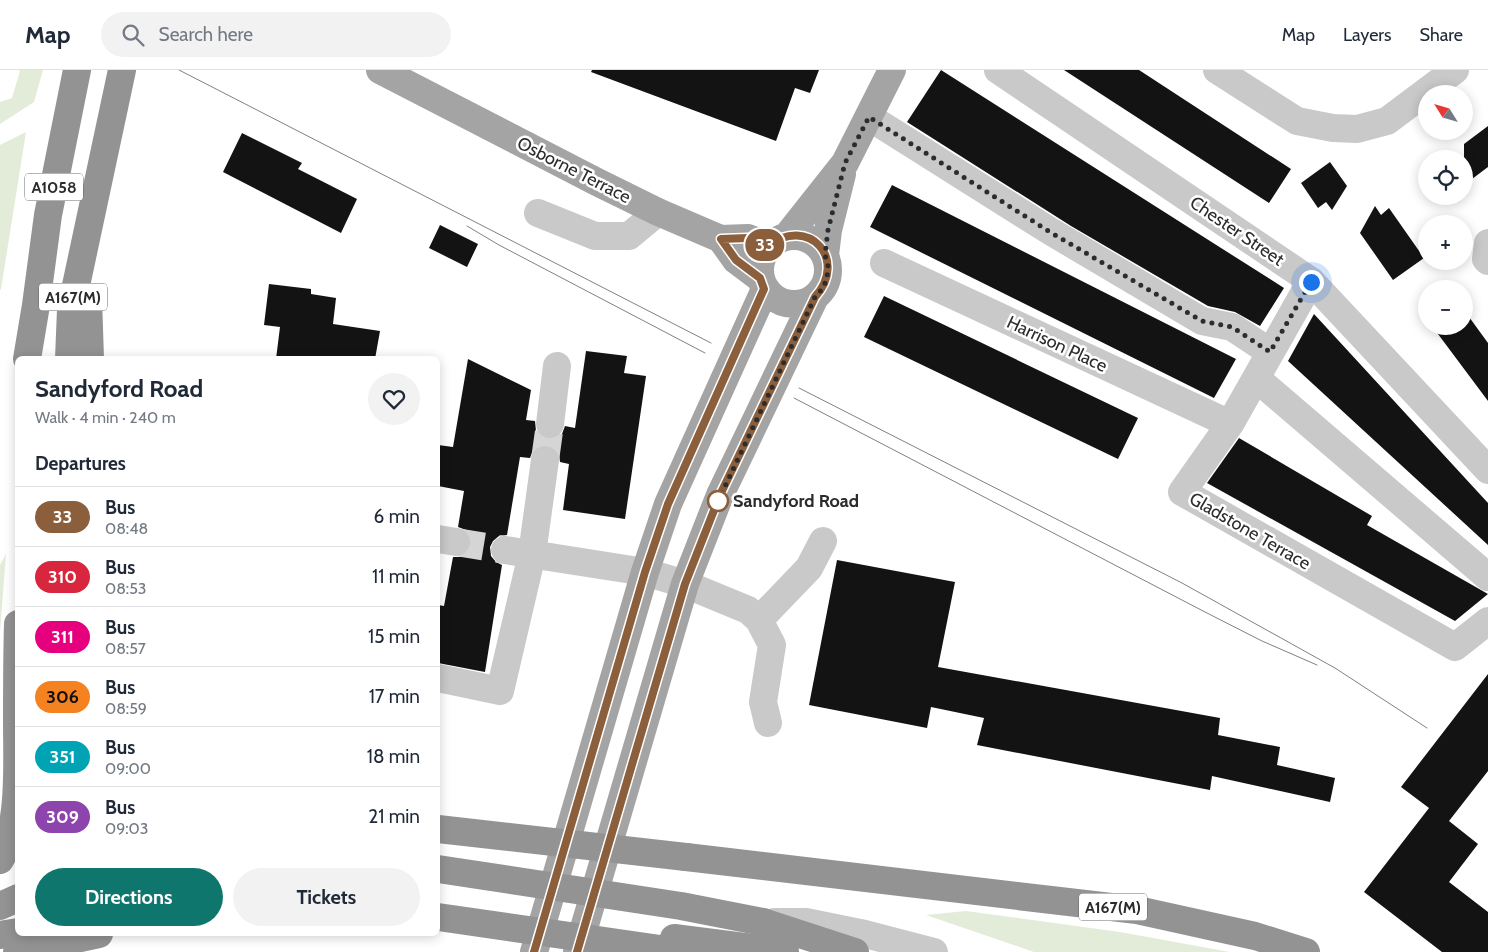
<!DOCTYPE html>
<meta charset="utf-8">
<style>
body{margin:0;font-family:Cabin,sans-serif;background:#f2f2f3;color:#1f2937;height:100vh;display:flex;flex-direction:column;font-size:19px;white-space:nowrap}
*{box-sizing:border-box;margin:0}
p{font-size:16px;color:#747a83}
.icon{flex:none;width:28px;height:28px;fill:none;stroke:currentColor;stroke-width:2;stroke-linecap:round;stroke-linejoin:round}
.map{position:relative;flex:1;overflow:hidden}
.drawer{position:absolute;left:15px;top:286px;width:425px;height:580px;display:flex;flex-direction:column;background:#fff;border-radius:8px;box-shadow:0 2px 12px #0003}
.drawer>*{flex:none}
.badge{padding:0 10px;border-radius:16px;font-size:18px;line-height:32px}
.needle{width:32px;rotate:307deg}
.tools{position:absolute;left:1418px;top:15px;display:grid;gap:10px}
.tools a{display:grid;place-items:center;width:55px;height:55px;border-radius:50%;background:#fff;box-shadow:0 2px 12px #0003;font-size:25px}
.you{position:absolute;width:25px;height:25px;margin:-12px;border:4px solid #fff;border-radius:50%;background:#1a73e8;box-shadow:0 0 0 8px #1a73e833}
.map>.badge{position:absolute;translate:-50% -50%;box-shadow:0 0 0 2px #fff}
h2{padding:0 20px;font-size:19px;line-height:45px}
.round{display:grid;place-items:center;flex:none;width:52px;height:52px;border-radius:26px;background:#f2f2f3}
.summary{display:flex;align-items:center;justify-content:space-between;height:85px;padding:0 20px}
h1{font-size:24px;font-weight:700;line-height:38px}
.action{display:flex;gap:10px;margin-top:auto;padding:10px 20px}
.action a{flex:1;height:58px;border-radius:30px;background:#0f766e;color:#fff;font-size:20px;font-weight:700;line-height:58px;text-align:center}
.action a+a{background:#f2f2f3;color:#1f2937}
ul{padding:0;list-style:none}
li{display:flex;align-items:center;gap:15px;height:60px;padding:0 20px;border-top:1px solid #e0e1e3}
li div{flex:1}
li b{display:block;font-size:19px}
li em{font-style:normal}
li .badge{min-width:55px;font-weight:700;text-align:center}
header{display:flex;align-items:center;gap:30px;box-sizing:border-box;height:70px;padding:0 25px;background:#fff;border-bottom:1px solid #e0e1e3}
header strong{font-size:24px}
nav{display:flex;gap:28px;margin-inline-start:auto;font-size:18px}
.search{width:350px;height:45px;background:#f2f2f3;display:flex;align-items:center;gap:12px;box-sizing:border-box;padding:0 18px;border-radius:28px;color:#747a83;font-size:19px}
.map>svg:first-child{display:block}
.green{fill:#e3ecd8}
.building{fill:#131313}
.lines{fill:none;stroke-linecap:round;stroke-linejoin:round}
.minor-tunnel{stroke:#d5d5d5;stroke-width:28;stroke-dasharray:28 14;stroke-linecap:butt}
.minor{stroke:#c9c9c9;stroke-width:28}
.major{stroke:#a4a4a4;stroke-width:28}
.highway{stroke:#939393;stroke-width:28}
.tram{stroke:#818181;stroke-width:1}
.highway-bridge{stroke:#939393;stroke-width:28}
.line-casing{stroke:#fff;stroke-width:11}
.line{stroke:#8b5e3c;stroke-width:8}
.walk{stroke:#2c2c2c;stroke-width:5;stroke-dasharray:0 9}
.stop-dot{fill:#fff;stroke:#8b5e3c;stroke-width:2.5}
.labels{text-anchor:middle;dominant-baseline:central;stroke-width:5;stroke-linejoin:round;paint-order:stroke}
.shield{fill:#fff;stroke:#6b6b6b;stroke-width:1}
.shield-label{font-size:16px;font-weight:bold;fill:#2c2c2c}
.street-label{font-size:18px;fill:#2c2c2c;stroke:#fff}
.stop-label{font-size:18px;font-weight:bold;fill:#2c2c2c;stroke:#fff;text-anchor:start}
</style>
<header>
<strong>Map</strong>
<div class="search"><svg class="icon" aria-label="search" viewBox="0 0 24 24"><circle cx="10" cy="10" r="6"/><path d="M15 15l6 6"/></svg>Search here</div>
<nav><a>Map</a><a>Layers</a><a>Share</a></nav>
</header>
<div class="map">
<svg width="1488" height="882" viewBox="0 0 1488 882">
<rect width="100%" height="100%" fill="#fff"/>
<path class="green" d="M18 0H43L34 32 0 54V32L12 28 20 1Z
M26 62 1 219 0 220V75Z
M6 484 0 562V495Z
M966 841 1120 862 1230 882H1034L926 845Z"/>
<path class="building" d="M592 0H819L810 23 795 18 776 71 591 2Z
M941 0 1284 218 1260 256 1235 242 1208 236 1071 156 907 52Z
M1064 0H1139L1291 99 1269 133Z
M1488 56V97L1464 115V74Z
M242 63 302 93 298 99 357 129 341 163 223 102Z
M1330 92 1347 116 1332 140 1326 132 1318 138 1301 113Z
M892 115 1236 289 1214 328 870 157Z
M1375 136 1381 145 1389 138 1424 188 1393 210 1360 163Z
M440 155 478 174 467 197 429 178Z
M269 214 311 219V224L336 228 333 254 380 261 375 289H276L280 257 264 255Z
M884 226 1138 348 1118 389 864 267Z
M1464 240 1488 273V331L1432 256H1464Z
M1314 244 1488 433V475L1288 291Z
M586 281 627 286 624 303 646 306 625 449 563 440 569 394 560 392 559 384 554 377 548 375H540L533 380 530 388 520 387 507 465 499 466 493 471 490 477 491 486 496 492 502 495 485 602 438 593V535L444 536 453 487H461L468 482 471 474 470 466 466 460 458 457 464 421 438 416V375L453 377 468 289 531 320 526 350 535 351 536 361 541 367 549 370 557 368 562 364 565 356 575 358Z
M1239 368 1372 446 1367 455 1488 524 1455 551 1207 413Z
M837 490 955 512 938 597 1220 648 1218 665 1280 677 1277 695 1335 708 1330 732 1212 706 1210 720 977 675 984 648 931 637 927 658 809 635Z
M1488 604V701L1449 751 1478 774 1449 812 1488 842V882H1442L1364 822 1429 738 1401 717Z"/>
<g class="lines">
<path class="minor-tunnel" d="M545 390 550 354
M456 472 505 480"/>
<path class="minor" d="M998 0 1311 211 1488 400
M1217 0 1297 51 1333 58 1357 59 1387 51 1455 0
M869 47 1050 161 1202 251 1232 257 1270 282
M538 143 595 166H629L658 142
M1488 173 1486 189 1488 191
M884 193 1230 354
M1311 211 1230 354 1182 422 1455 577 1488 551
M1256 308 1488 507
M550 354 557 296
M438 469 456 472
M505 480 645 502 685 514 748 540 759 550 772 575 763 632 768 653
M759 550 809 498 823 471
M438 608 500 621 532 484 545 390
M774 852H806L865 864 934 882"/>
<path class="major" d="M380 0 597 112 658 142 721 169 736 190 760 208
M788 165 845 93 892 0
M760 200a34 34 0 1 1 68 0a34 34 0 1 1-68 0Z
M721 169 748 168 768 176
M825 185 828 160 842 104
M534 882 645 502 668 434 765 219
M577 882 685 514 720 425 815 227"/>
<path class="highway" d="M88 228 90 289
M27 289 36 235 48 145 77 0
M69 289 71 239 122 0
M686 787 1137 840 1255 866 1306 882
M0 790C21 757 17 693 17 654 17 621 17 587 18 554
M0 836 18 828
M763 852 855 882
M0 865 18 862
M674 868 785 882
M17 882 99 864"/>
<path class="tram" d="M179 0 711 273
M467 156 499 175 705 283
M799 318 1182 513 1335 598 1427 658
M794 328 1205 542 1262 571 1317 595"/>
<path class="highway-bridge" d="M438 759 686 787
M438 799 681 836 763 852
M438 847 681 882"/>
</g>
<g class="lines">
<g class="line-casing">
<path id="line" d="M534 882 645 502 668 434 764 219 760 208 736 190 721 169 748 168 768 176C808 145 849 189 815 227L720 425 685 514 577 882"/>
</g>
<use href="#line" class="line"/>
<path class="walk" d="M718 431 815 227 823 218 827 208 828 196 825 185 828 160 845 93 869 47 1050 162 1202 251 1232 257 1270 282 1311 212"/>
</g>
<circle class="stop-dot" cx="718" cy="431" r="10"/>
<g class="labels">
<g class="shield">
<rect x="25" y="103.5" width="58" height="27" rx="4"/>
<rect x="39" y="213.5" width="68" height="27" rx="4"/>
<rect x="1079" y="823.5" width="68" height="27" rx="4"/>
</g>
<g class="shield-label">
<text x="54" y="117">A1058</text>
<text x="73" y="227">A167(M)</text>
<text x="1113" y="837">A167(M)</text>
</g>
<g class="street-label">
<text transform="translate(574 100) rotate(27)">Osborne Terrace</text>
<text transform="translate(1237 161) rotate(34)">Chester Street</text>
<text transform="translate(1057 274) rotate(25)">Harrison Place</text>
<text transform="translate(1250 461) rotate(30)">Gladstone Terrace</text>
</g>
<g class="stop-label">
<text x="733" y="431">Sandyford Road</text>
</g>
</g>
</svg>
<div class="tools">
<a><svg class="needle" viewBox="-14 -14 28 28"><path d="M0-13l5 13h-10z" fill="#e53935"/><path d="M0 13l5-13h-10z" fill="#747a83"/></svg></a>
<a><svg class="icon" aria-label="locate" viewBox="0 0 24 24"><circle cx="12" cy="12" r="6"/><path d="M12 2v4M12 18v4M2 12h4M18 12h4"/></svg></a>
<a>+</a>
<a>−</a>
</div>
<div class="you" style="left:1311px;top:212px"></div>
<b class="badge" style="left:765px;top:175px;background:#8b5e3c;color:#fff">33</b>
<section class="drawer">
<div class="summary"><div><h1>Sandyford Road</h1><p>Walk · 4 min · 240 m</p></div><a class="round"><svg class="icon" aria-label="heart" viewBox="0 0 24 24"><path d="M12 20l-8-8c-3-5 5-10 8-4 3-6 11-1 8 4z"/></svg></a></div>
<h2>Departures</h2>
<ul>
<li><span class="badge" style="background:#8b5e3c;color:#fff">33</span><div><b>Bus</b><p>08:48</p></div><em>6 min</em></li>
<li><span class="badge" style="background:#d7263d;color:#fff">310</span><div><b>Bus</b><p>08:53</p></div><em>11 min</em></li>
<li><span class="badge" style="background:#e6007e;color:#fff">311</span><div><b>Bus</b><p>08:57</p></div><em>15 min</em></li>
<li><span class="badge" style="background:#f58220;color:#111">306</span><div><b>Bus</b><p>08:59</p></div><em>17 min</em></li>
<li><span class="badge" style="background:#00a3b4;color:#fff">351</span><div><b>Bus</b><p>09:00</p></div><em>18 min</em></li>
<li><span class="badge" style="background:#8e44ad;color:#fff">309</span><div><b>Bus</b><p>09:03</p></div><em>21 min</em></li>
</ul>
<div class="action"><a>Directions</a><a>Tickets</a></div>
</section>
</div>
